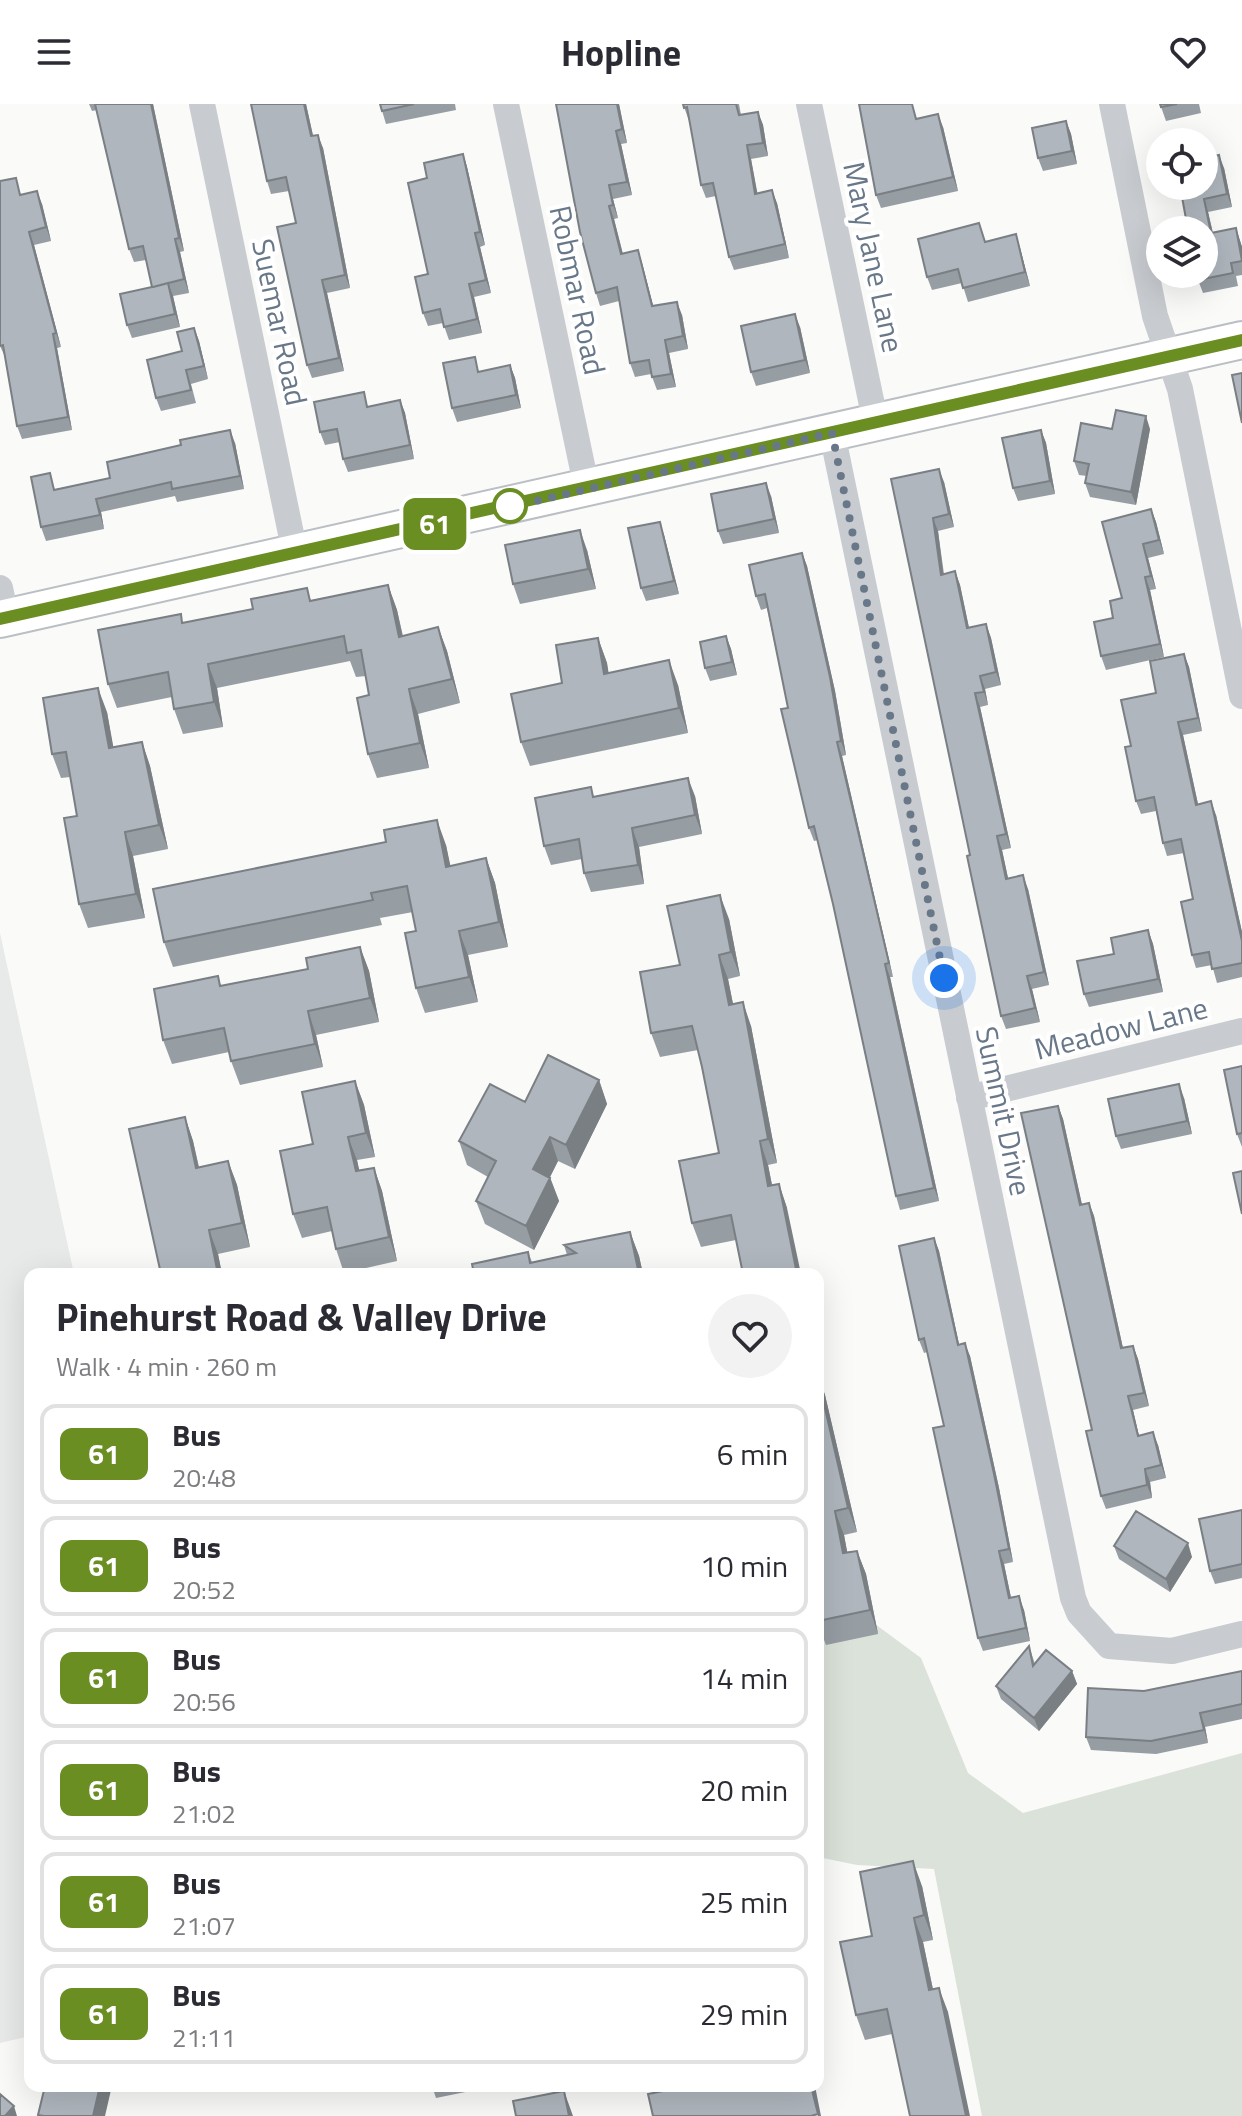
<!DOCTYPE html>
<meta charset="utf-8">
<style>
body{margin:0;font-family:"Titillium Web",sans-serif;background:#f2f2f3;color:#2b2b33;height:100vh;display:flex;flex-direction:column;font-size:30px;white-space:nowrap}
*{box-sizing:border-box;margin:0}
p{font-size:26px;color:#7c7c81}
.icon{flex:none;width:44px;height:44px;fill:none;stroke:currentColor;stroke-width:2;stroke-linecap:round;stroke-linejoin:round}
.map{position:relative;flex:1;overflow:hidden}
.sheet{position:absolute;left:24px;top:1164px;width:800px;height:824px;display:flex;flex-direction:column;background:#fff;border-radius:16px;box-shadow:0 8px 32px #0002}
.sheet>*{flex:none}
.badge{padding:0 16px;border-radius:12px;font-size:28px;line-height:52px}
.buttons{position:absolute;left:1146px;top:24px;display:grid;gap:16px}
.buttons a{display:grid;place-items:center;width:72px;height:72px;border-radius:50%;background:#fff;box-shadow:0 8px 32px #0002;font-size:40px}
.you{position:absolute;width:40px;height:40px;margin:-20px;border:6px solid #fff;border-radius:50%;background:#1a73e8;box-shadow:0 0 0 12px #1a73e833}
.map>.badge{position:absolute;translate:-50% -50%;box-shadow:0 0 0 4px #fff}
.round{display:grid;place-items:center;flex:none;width:84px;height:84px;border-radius:42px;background:#f2f2f3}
.headline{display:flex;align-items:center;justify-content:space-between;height:136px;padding:0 32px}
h1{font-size:38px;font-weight:700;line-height:60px}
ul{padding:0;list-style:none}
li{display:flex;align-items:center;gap:24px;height:100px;margin:0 16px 12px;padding:0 16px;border:4px solid #e1e1e2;border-radius:16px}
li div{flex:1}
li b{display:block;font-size:30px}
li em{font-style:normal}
li .badge{min-width:88px;font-weight:700;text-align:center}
header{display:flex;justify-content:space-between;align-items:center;height:104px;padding:0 32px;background:#fff;font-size:36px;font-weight:700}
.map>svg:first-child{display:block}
.built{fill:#e8e9e9}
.green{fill:#dbe2d9}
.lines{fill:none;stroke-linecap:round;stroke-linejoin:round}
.secondary-casing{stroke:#babfc4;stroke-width:40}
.street{stroke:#c8cbcf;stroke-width:26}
.secondary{stroke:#fff;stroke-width:36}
.wall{fill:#969da3}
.shaded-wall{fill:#7a7f84}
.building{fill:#afb6bd;stroke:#7a7f84;stroke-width:2}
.line-casing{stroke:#fff;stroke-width:18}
.line{stroke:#6b8e23;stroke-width:12}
.walk{stroke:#697889;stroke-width:8;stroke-dasharray:0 14.4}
.stop-dot{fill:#fff;stroke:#6b8e23;stroke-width:4}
.labels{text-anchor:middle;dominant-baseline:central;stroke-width:8;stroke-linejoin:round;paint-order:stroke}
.street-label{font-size:30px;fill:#697889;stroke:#fff}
</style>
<header><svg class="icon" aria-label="menu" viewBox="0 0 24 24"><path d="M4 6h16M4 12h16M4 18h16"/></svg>Hopline<svg class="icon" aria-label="heart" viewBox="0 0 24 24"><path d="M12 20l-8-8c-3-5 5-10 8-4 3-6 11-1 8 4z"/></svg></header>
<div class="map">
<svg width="1242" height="2012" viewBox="0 0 1242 2012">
<rect width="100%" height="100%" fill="#fafaf8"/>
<path class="built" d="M0 829 74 1170H30V1932L0 1939Z"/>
<path class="green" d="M818 1517 875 1520 921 1554 968 1669 1023 1709 1242 1649V2012H982L934 1765 857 1761 818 1753Z"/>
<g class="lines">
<g class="secondary-casing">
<path id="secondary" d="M0 515 1242 236"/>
</g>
<path class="street" d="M202 0 295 449
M506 0 587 385
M809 0 876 320
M1112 0 1155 212 1180 285 1242 592
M832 329 1073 1494 1079 1509 1109 1542 1172 1547 1242 1530
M0 484 6 513
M969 994 1242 927"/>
<use href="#secondary" class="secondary"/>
</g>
<path class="wall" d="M89 0H153L184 147 180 148 189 189 173 192 180 223 132 234 127 221 152 183 146 156 134 158 129 145 97 6 92 7Z
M251 0H306L313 32 323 44 350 184 327 189 344 267 312 274 307 261 296 119 289 87 271 90 267 77Z
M380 0H455L456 6 386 20Z
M619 0 627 39 621 40 632 91 613 95 618 114 614 115 623 150 638 146 642 159 653 202 682 211 688 245 669 249 676 283 657 286 651 270 635 273 630 259 619 197 600 202 596 189Z
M683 0H739L741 11 758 8 763 21 768 52 751 55 757 89 777 99 789 154 734 166 729 153 716 92 706 94 701 81 690 17H689Z
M1160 0H1199L1201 9 1166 17Z
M918 15 943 23 958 87 881 104 876 91Z
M1066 17 1071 30 1077 60 1043 67 1038 54Z
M463 50 467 63 485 141 480 143 491 189 474 193 482 229 449 236 443 219 428 222 423 209 428 170 427 74Z
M1206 54 1224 64 1232 103 1208 108 1213 129 1236 124 1242 143V171L1236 172 1238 182 1203 189 1198 176 1188 126Z
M21 91 42 100 51 137 34 141 61 243 57 244 72 326 22 335 17 322 6 255 0 242Z
M1016 130 1020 144 1030 182 968 198 962 179 932 186 927 173 986 138Z
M800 223 810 269 756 282 751 268Z
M194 224 199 237 208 275 191 280 196 299 161 307 156 294Z
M510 261 515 274 521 304 457 318 452 304Z
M400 296 405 309 414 355 348 368 343 355 340 338 325 341 320 328 369 303Z
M1112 325H1150L1136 401 1090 393 1085 379 1087 372 1079 371 1074 357Z
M1041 326 1046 339 1055 390 1018 397 1013 384Z
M235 339 244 385 177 398 175 392 101 408 104 425 46 437 41 423 56 385 110 374Z
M891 375 944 378 954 423 938 427 944 470 955 467 960 481 969 524 986 520 991 534 1001 581 985 585 988 601 980 603 1011 744 1002 746 1008 774 1028 785 1049 881 1032 885 1040 918 1006 925 1001 912 970 751Z
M771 392 779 429 723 440 718 427Z
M1151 405 1156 418 1164 450 1148 454 1156 485 1150 486 1164 553 1106 566 1101 552 1113 514 1122 494Z
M664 431 679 490 646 497 641 484Z
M587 446 596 485 520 500 513 480Z
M802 449 807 462 835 587 846 651 842 652 893 873H890L939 1097 900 1106 896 1092 833 800 818 736 814 737 809 724 788 604 767 504 761 506 756 492Z
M388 481 397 506 403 532 438 523 447 547 460 599 418 610 429 664 377 674 368 650 369 591 366 572 356 573 350 557 217 584 223 623 183 630 174 605 172 593 117 604 108 580 184 519 312 496Z
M726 532 731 545 737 571 710 577 705 564Z
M598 534 607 559 608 569 678 581 688 629 530 662 521 638 562 579Z
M1184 550 1189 563 1202 627 1183 631 1198 700 1216 711 1242 828V873L1217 879 1212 861 1196 864 1192 851 1193 795 1184 749 1167 752 1163 739 1156 707 1141 710 1136 697 1156 589Z
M107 608 113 644 142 638 150 662 168 745 133 752 145 814 88 824 79 800 77 712 70 673 61 674 52 650Z
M595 692H695L702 730 639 743 644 780 591 788 584 769 582 755 551 761 544 742Z
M446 741 450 762 486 754 495 779 508 843 468 851 478 898 425 909 416 884V827L413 808 380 814 382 821 173 863 164 838Z
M729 815 740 872 728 875 733 900 751 922 777 1059 768 1061 772 1081 779 1080 787 1104 736 1136 701 1143 692 1119 719 1049 698 946 660 953 651 929 680 861Z
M1148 826 1153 840 1163 888 1089 903 1084 890 1114 850Z
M360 843 369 867 379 918 316 931 323 963 240 981 231 957 229 948 172 960 163 936 218 872 221 882 308 865Z
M1242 962V1043L1237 1030Z
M599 976 607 1000 575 1065 558 1057 550 1073 559 1097 534 1146 485 1120 476 1097 488 1073 467 1061 459 1037 525 998Z
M355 977 364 1001 375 1053 357 1056 359 1067 374 1064 382 1087 397 1157 344 1169 336 1145 332 1127 302 1134 293 1110 313 1040Z
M1184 994 1192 1030 1121 1045 1116 1032Z
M1058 1002 1063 1015 1082 1101 1089 1099 1094 1112 1123 1244 1133 1242 1138 1255 1149 1302 1133 1306 1139 1332 1158 1341 1166 1374 1150 1378 1152 1394 1106 1405 1101 1392 1092 1326Z
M185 1013 193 1037 199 1063 228 1057 237 1081 250 1143 218 1150 222 1170H161Z
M630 1128 639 1152 643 1170H474L528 1148 532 1158 567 1151 564 1141Z
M934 1134 939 1147 959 1240 970 1252 999 1384 1013 1458 1004 1460 1011 1494 1024 1506 1030 1537 983 1547 978 1534 944 1322 927 1248 924 1249 919 1236Z
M818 1271 825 1291 857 1428 844 1431 847 1448 857 1447 866 1470 878 1530 826 1541 818 1520Z
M1242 1406V1474L1215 1480 1210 1467Z
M1114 1442 1192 1453 1170 1488 1119 1455Z
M1029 1542 1035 1560 1072 1567 1077 1580 1039 1627 1001 1595 996 1582Z
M1242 1567V1615L1205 1623 1208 1639 1156 1650 1091 1646 1086 1633 1144 1587Z
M922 1782 933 1836 923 1838 933 1885 948 1908 892 1930 865 1936 856 1911 872 1832Z
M432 1982H495L436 1994Z"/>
<path class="shaded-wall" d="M151 0H153L184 147 179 134Z
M304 0H306L316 45 311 32Z
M617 0H619L627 39 622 25Z
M758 8 763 21 768 52 763 39Z
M938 10 943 23 958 87 953 73Z
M1066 17 1071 30 1077 60 1072 47Z
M616 27 621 40 632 91 627 78Z
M318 31 323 44 350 184 345 171Z
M747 41 751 55 760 103 755 90Z
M463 50 467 63 485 141 480 128Z
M1219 51 1224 64 1232 103 1227 90Z
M609 81 613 95 618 114 613 101Z
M772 86 777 99 789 154 785 140Z
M37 87 42 100 51 137 46 123Z
M1204 95 1208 108 1216 143 1211 129Z
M609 102 614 115 626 163 621 150Z
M1236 124 1242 143V154Z
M29 128 34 141 61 243 56 229Z
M475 129 480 143 491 189 486 176Z
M1016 130 1020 144 1030 182 1025 168Z
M175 135 180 148 189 189 184 175Z
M638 146 642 159 657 216 652 202Z
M322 176 327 189 344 267 339 254Z
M168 179 173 192 180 223 175 210Z
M469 180 474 193 482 229 477 215Z
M677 198 682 211 688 245 683 232Z
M795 210 800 223 810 269 805 256Z
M194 224 199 237 208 275 204 262Z
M53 230 57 244 72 326 68 313Z
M665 236 669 249 676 283 671 270Z
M510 261 515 274 521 304 516 291Z
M400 296 405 309 414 355 410 341Z
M1146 312 1150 325 1136 401 1131 388Z
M230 326 235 339 244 385 240 372Z
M1041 326 1046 339 1055 390 1050 377Z
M939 365 944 378 954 423 949 410Z
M766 379 771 392 779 429 774 415Z
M96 395 101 408 104 425 100 411Z
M1151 405 1156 418 1164 450 1159 436Z
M933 414 938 427 945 484 941 471Z
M660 418 664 431 679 490 674 477Z
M580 426 587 446 596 485 588 465Z
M1143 440 1148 454 1156 485 1151 472Z
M802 449 807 462 835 587 846 651 841 637Z
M955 467 960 481 972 538 967 524Z
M1145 473 1150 486 1164 553 1160 540Z
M388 481 397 506 408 558 399 533Z
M986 520 991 534 1001 581 996 568Z
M438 523 447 547 460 599 452 575Z
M726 532 731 545 737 571 732 558Z
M598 534 607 559 613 595 604 570Z
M1184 550 1189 563 1202 627 1198 614Z
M669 556 678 581 688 629 679 604Z
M208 560 217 584 223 623 214 598Z
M980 572 985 585 988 601 984 588Z
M98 584 107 608 118 668 109 644Z
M409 585 418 610 429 664 420 639Z
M975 589 980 603 1011 744 1006 730Z
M1178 618 1183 631 1201 714 1196 701Z
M142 638 150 662 168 745 159 721Z
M837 638 842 652 893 873 889 859Z
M688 674 695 692 702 730 695 711Z
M1211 697 1216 711 1242 828V837Z
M437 716 446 741 456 788 446 763Z
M632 724 639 743 644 780 638 761Z
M125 728 133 752 145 814 136 790Z
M997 732 1002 746 1011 788 1006 775Z
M486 754 495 779 508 843 499 818Z
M1023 771 1028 785 1049 881 1044 868Z
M720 791 729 815 740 872 731 848Z
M1148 826 1153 840 1163 888 1158 875Z
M459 827 468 851 478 898 469 873Z
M360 843 369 867 379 918 370 894Z
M719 851 728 875 738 925 729 901Z
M885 860 890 873 939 1097 934 1084Z
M1027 872 1032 885 1040 918 1035 904Z
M743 898 751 922 777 1059 768 1035Z
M308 907 316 931 323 963 315 940Z
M599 976 607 1000 575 1065 566 1041Z
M355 977 364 1001 375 1053 366 1029Z
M1179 980 1184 994 1192 1030 1187 1017Z
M1058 1002 1063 1015 1085 1114 1080 1101Z
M185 1013 193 1037 204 1088 196 1064Z
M348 1033 357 1056 365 1091 356 1067Z
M550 1033 558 1057 542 1089 533 1065Z
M760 1037 768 1061 777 1106 768 1082Z
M228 1057 237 1081 250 1143 242 1119Z
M374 1064 382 1087 397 1157 389 1133Z
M550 1074 559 1097 534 1146 526 1122Z
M779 1080 787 1104 801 1170H797Z
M1089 1099 1094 1112 1126 1258 1121 1244Z
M209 1126 218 1150 222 1170H218Z
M630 1128 639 1152 643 1170H639Z
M934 1134 939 1147 962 1254 958 1241Z
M965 1239 970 1252 999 1384 1013 1458 1009 1445Z
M1133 1242 1138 1255 1149 1302 1144 1289Z
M818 1271 825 1291 857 1428 848 1404Z
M1128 1292 1133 1306 1142 1345 1138 1332Z
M1153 1328 1158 1341 1166 1374 1161 1361Z
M1145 1365 1150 1378 1152 1394 1147 1381Z
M835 1407 844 1431 852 1473 843 1449Z
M1188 1439 1192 1453 1170 1488 1166 1475Z
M857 1447 866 1470 878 1530 870 1506Z
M999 1447 1004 1460 1014 1508 1009 1494Z
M1019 1492 1024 1506 1030 1537 1026 1524Z
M1072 1567 1077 1580 1039 1627 1034 1614Z
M1200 1609 1205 1623 1208 1639 1204 1626Z
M913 1757 922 1782 933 1836 924 1811Z
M914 1814 923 1838 938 1910 929 1886Z
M939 1884 948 1908 970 2012H966Z
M100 1982H109L111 1986 105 2012H93Z
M811 1982H815L821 2012H818Z
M564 1987 573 2012H569Z
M14 2002 17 2012H5Z"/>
<path class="building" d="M95 0H151L179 134 175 135 184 175 153 183 168 179 175 210 127 221 120 190 152 183 143 142 129 145Z
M251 0H304L311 32 318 31 345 171 322 176 339 254 307 261 277 123 296 119 286 73 267 77Z
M380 0H414L382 7Z
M556 0H617L622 25 616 27 627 78 609 81 613 101 609 102 621 150 638 146 652 202 677 198 683 232 665 236 671 270 652 273 649 256 630 259 617 183 596 189 580 128Z
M683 0H736L739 11 758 8 763 39 747 41 755 90 772 86 785 140 729 153 713 79 701 81 687 3 684 4Z
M859 0H912L916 15 938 10 953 73 876 91Z
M1160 0H1177L1161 3Z
M1066 17 1072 47 1038 54 1032 24Z
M1200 35 1201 38H1185Z
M463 50 480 128 475 129 486 176 469 180 477 215 444 223 440 205 423 209 415 173 428 170 408 79 427 74 424 59Z
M1219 51 1227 90 1204 95 1211 129 1236 124 1242 157 1231 159 1233 169 1198 176 1197 170H1204V126H1188L1180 82H1204V52L1205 54Z
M16 74 20 91 37 87 46 123 29 128 56 229 53 230 68 313 17 322 3 241 0 242V77Z
M979 119 985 138 1016 130 1025 168 963 184 958 165 927 173 918 135Z
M795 210 805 256 751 268 741 222Z
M194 224 204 262 186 266 191 286 156 294 147 256 182 247 177 228Z
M475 253 478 268 510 261 516 291 452 304 443 259Z
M1242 269V319L1232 271Z
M364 288 367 303 400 296 410 341 343 355 337 325 320 328 314 298Z
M1116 306 1146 312 1131 388 1085 379 1089 360 1074 357 1081 319 1112 325Z
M230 326 240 372 172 385 171 378 96 395 100 411 41 423 31 373 50 369 54 386 110 374 107 358 181 341 180 336Z
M1041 326 1050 377 1013 384 1002 334Z
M939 365 949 410 933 414 941 471 955 467 967 524 986 520 996 568 980 572 984 588 975 589 1006 730 997 732 1006 775 1023 771 1044 868 1027 872 1035 904 1001 912 967 752 970 751 891 375Z
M766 379 774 415 718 427 711 390Z
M1151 405 1159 436 1143 440 1151 472 1145 473 1160 540 1101 552 1094 518 1113 514 1110 497 1122 494 1102 418Z
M660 418 674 477 641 484 628 424Z
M580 426 588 465 513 480 505 441Z
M802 449 830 573 841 637 837 638 889 859 885 860 934 1084 896 1092 833 800 814 722 809 724 781 605 788 604 765 490 756 492 749 461Z
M388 481 399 533 438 523 452 575 409 585 420 639 368 650 357 594 369 591 361 546 347 549 344 532 208 560 214 598 174 605 168 568 108 580 98 526 181 510 182 519 253 505 251 495 307 484 310 497Z
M726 532 732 558 705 564 700 538Z
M598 534 604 570 669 556 679 604 521 638 511 590 562 579 556 541Z
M1184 550 1198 614 1178 618 1196 701 1211 697 1242 837V859L1212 865 1209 848 1192 851 1181 798 1193 795 1181 735 1163 739 1154 693 1136 697 1125 643 1131 642 1121 596 1156 589 1150 557Z
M98 584 109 644 142 638 159 721 125 728 136 790 79 800 64 714 77 712 66 648 52 650 43 594Z
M688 674 695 711 632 724 638 761 584 769 579 735 544 742 535 694 591 683 593 693Z
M437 716 446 763 486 754 499 818 459 827 469 873 416 884 405 829 416 827 407 782 371 789 373 796 164 838 153 785 386 738 384 726Z
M720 791 731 848 719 851 729 901 743 898 768 1035 760 1037 768 1082 779 1080 797 1170H743L731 1111 692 1119 679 1057 719 1049 702 963 692 922 651 929 640 868 680 861 667 802Z
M1148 826 1158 875 1084 890 1077 857 1114 850 1111 834Z
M360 843 370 894 308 907 315 940 231 957 224 924 163 936 154 885 218 872 220 882 308 865 306 854Z
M548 951 599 976 566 1041 550 1033 533 1065 550 1074 526 1122 476 1097 496 1057 459 1037 490 980 525 998Z
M1242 962V1029L1237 1030 1224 966Z
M355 977 366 1029 348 1033 356 1067 374 1064 389 1133 336 1145 327 1103 293 1110 280 1047 313 1040 302 988Z
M1179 980 1187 1017 1116 1032 1108 995Z
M1058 1002 1080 1101 1089 1099 1121 1244 1133 1242 1144 1289 1128 1292 1138 1332 1153 1328 1161 1361 1145 1365 1147 1381 1101 1392 1086 1327 1092 1326 1021 1009Z
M185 1013 196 1064 228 1057 242 1119 209 1126 218 1170H161L129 1025Z
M1242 1067V1110L1233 1069Z
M630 1128 639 1170H474L472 1160 528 1148 530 1159 576 1149 564 1141Z
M934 1134 958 1241 965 1239 994 1370 1009 1445 999 1447 1009 1494 1019 1492 1026 1524 978 1534 933 1324 944 1322 924 1234 919 1236 899 1142Z
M818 1274 848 1404 835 1407 843 1449 857 1447 870 1506 818 1517Z
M1242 1406V1460L1210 1467 1199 1415Z
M1136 1407 1188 1439 1166 1475 1114 1442Z
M1029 1542 1033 1562 1046 1546 1072 1567 1034 1614 996 1582Z
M1242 1567V1600L1200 1609 1204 1626 1151 1637 1086 1633 1088 1584 1144 1587Z
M913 1757 924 1811 914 1814 929 1886 939 1884 966 2012H910L887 1905 856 1911 840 1838 872 1832 860 1768Z
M45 1982H100L93 2012H44L38 2011Z
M688 1982H811L818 2010 811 2012H653L648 1990Z
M564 1987 569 2012H516L513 1997Z
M0 1990 14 2002 5 2012H0Z"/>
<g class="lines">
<g class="line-casing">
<path id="line" d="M0 515 1242 236"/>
</g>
<use href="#line" class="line"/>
<path class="walk" d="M510 402 496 406 832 329 944 874"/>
</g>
<circle class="stop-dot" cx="510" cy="402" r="16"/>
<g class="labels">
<g class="street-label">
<text transform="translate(874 153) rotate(78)">Mary Jane Lane</text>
<text transform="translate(578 186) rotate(78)">Robmar Road</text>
<text transform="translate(280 218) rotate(78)">Suemar Road</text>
<text transform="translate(1121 924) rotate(-14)">Meadow Lane</text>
<text transform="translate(1004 1007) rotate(78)">Summit Drive</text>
</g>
</g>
</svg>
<div class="buttons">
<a><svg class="icon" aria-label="locate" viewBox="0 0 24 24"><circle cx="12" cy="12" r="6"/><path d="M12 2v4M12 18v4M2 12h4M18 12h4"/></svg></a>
<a><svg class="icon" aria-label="layers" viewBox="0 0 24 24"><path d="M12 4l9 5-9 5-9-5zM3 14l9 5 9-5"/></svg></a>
</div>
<div class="you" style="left:944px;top:874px"></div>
<b class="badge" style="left:435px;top:420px;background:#6b8e23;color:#fff">61</b>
<section class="sheet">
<div class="headline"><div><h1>Pinehurst Road &amp; Valley Drive</h1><p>Walk · 4 min · 260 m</p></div><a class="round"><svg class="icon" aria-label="heart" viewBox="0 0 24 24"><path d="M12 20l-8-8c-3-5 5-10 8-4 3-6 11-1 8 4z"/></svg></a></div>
<ul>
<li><span class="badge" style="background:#6b8e23;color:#fff">61</span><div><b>Bus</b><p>20:48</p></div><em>6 min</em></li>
<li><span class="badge" style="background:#6b8e23;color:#fff">61</span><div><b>Bus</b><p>20:52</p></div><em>10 min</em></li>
<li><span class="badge" style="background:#6b8e23;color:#fff">61</span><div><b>Bus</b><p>20:56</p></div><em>14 min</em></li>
<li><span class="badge" style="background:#6b8e23;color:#fff">61</span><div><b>Bus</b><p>21:02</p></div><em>20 min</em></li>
<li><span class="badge" style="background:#6b8e23;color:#fff">61</span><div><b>Bus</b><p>21:07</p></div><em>25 min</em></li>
<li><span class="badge" style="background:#6b8e23;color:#fff">61</span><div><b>Bus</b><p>21:11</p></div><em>29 min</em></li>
</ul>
</section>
</div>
